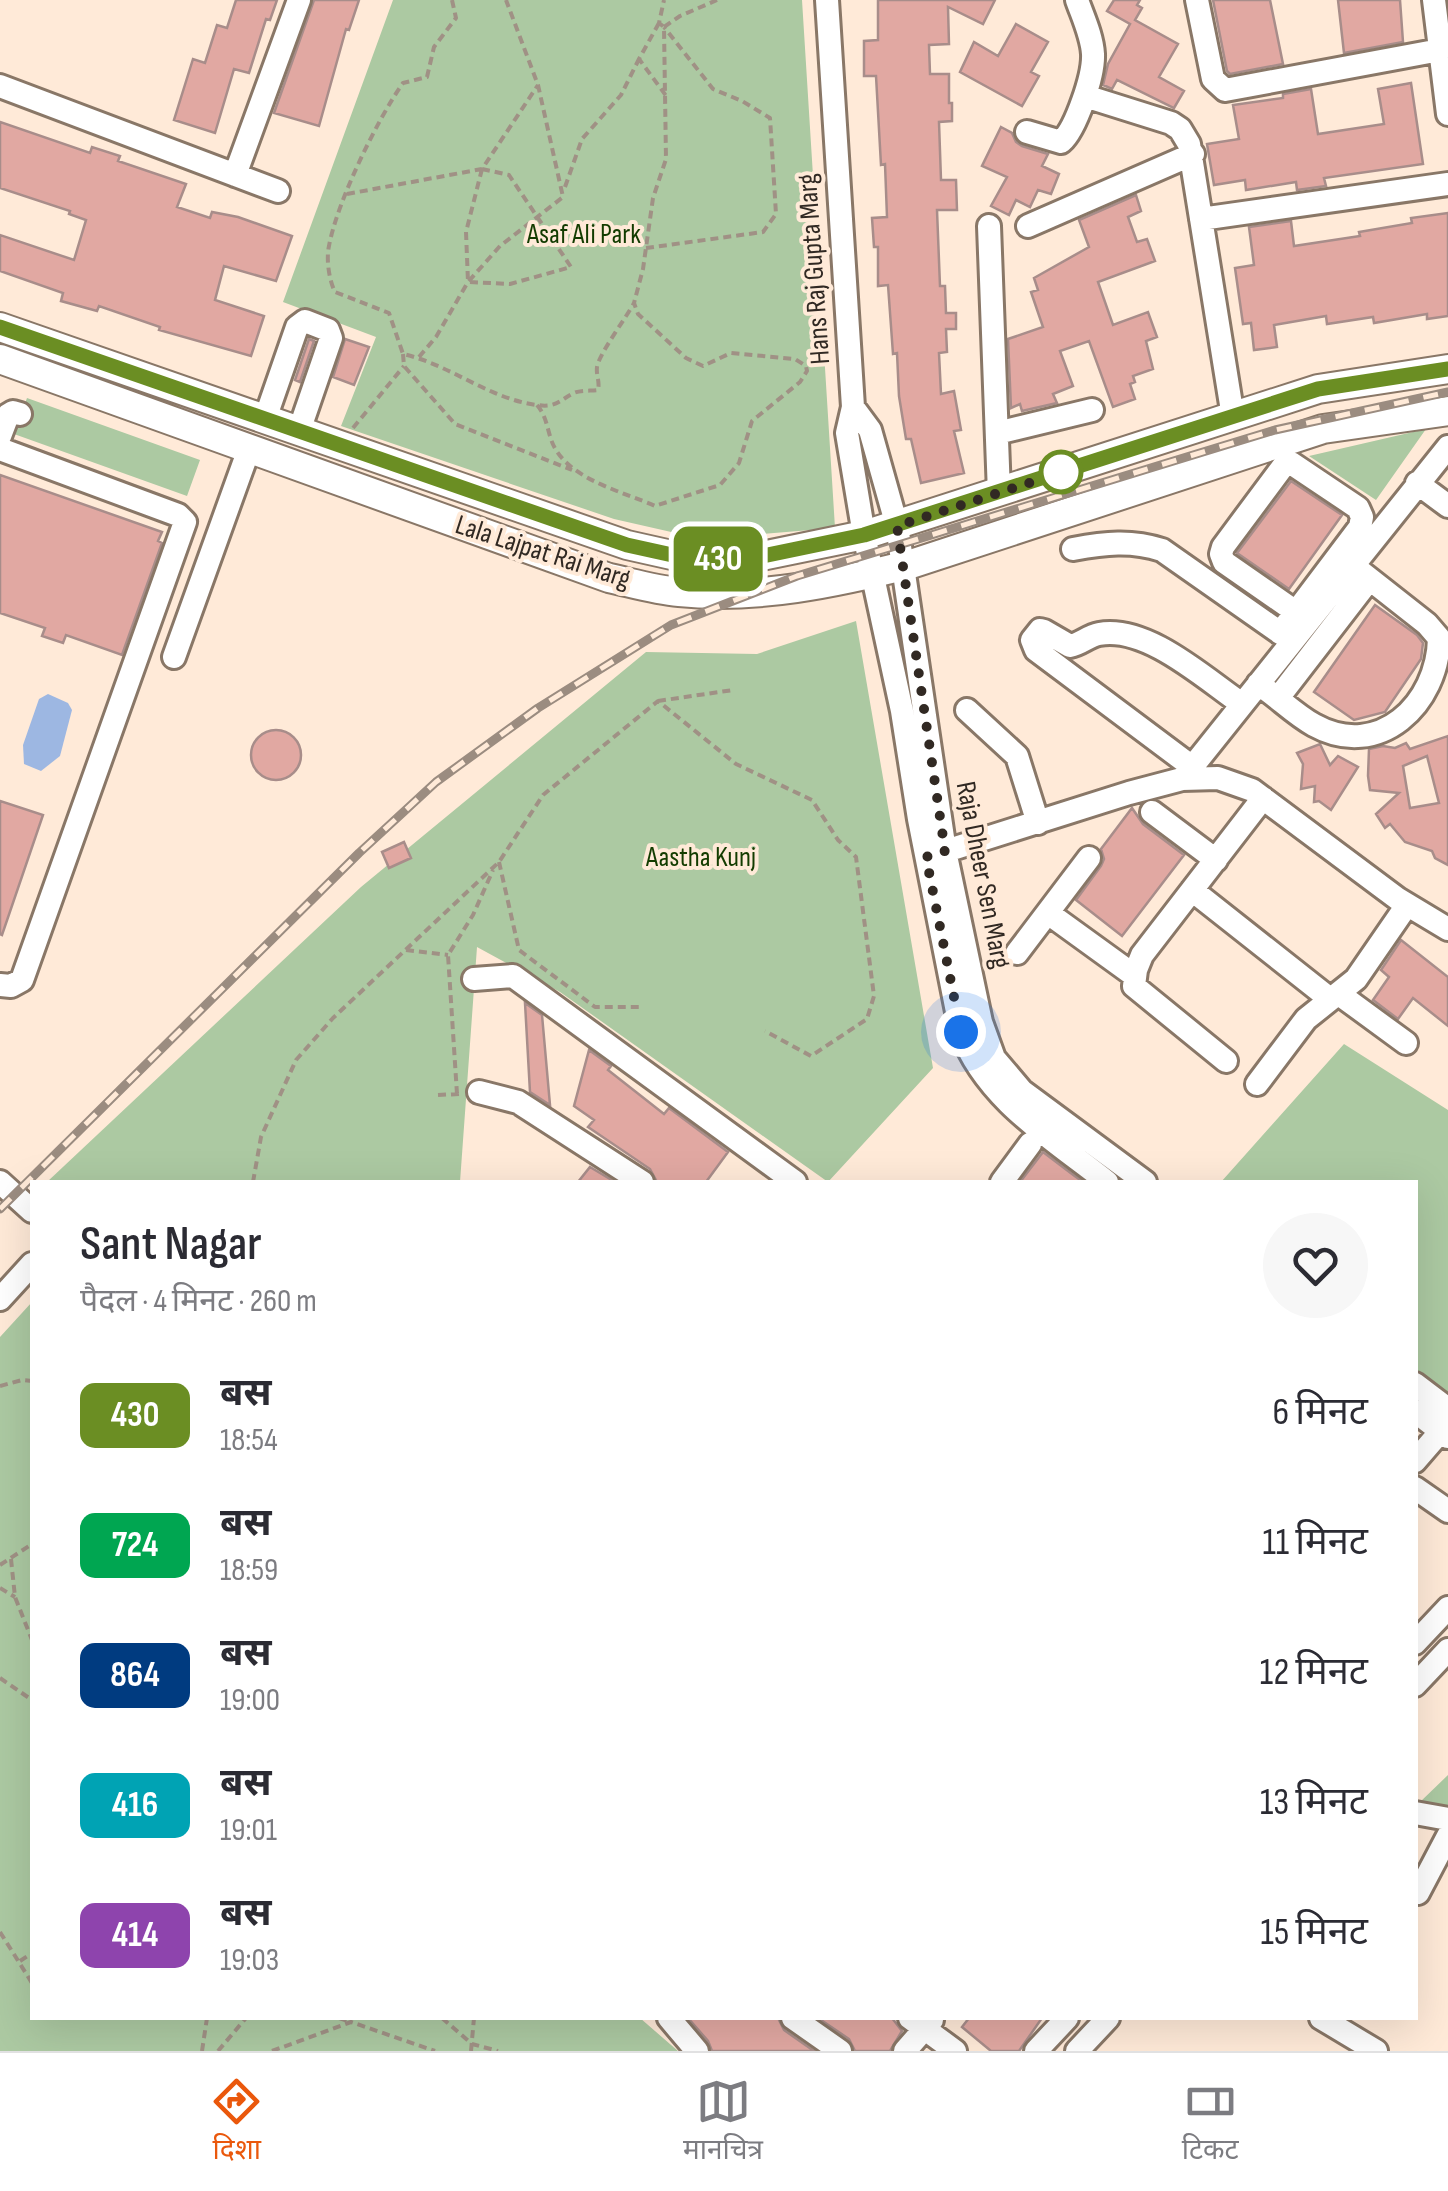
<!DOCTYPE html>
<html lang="hi">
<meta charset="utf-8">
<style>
body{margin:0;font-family:"Sofia Sans Condensed","Noto Sans Devanagari",sans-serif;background:#f7f7f7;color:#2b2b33;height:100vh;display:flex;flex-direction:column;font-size:38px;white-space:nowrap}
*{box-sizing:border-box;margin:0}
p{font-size:32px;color:#7c7c81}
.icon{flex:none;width:55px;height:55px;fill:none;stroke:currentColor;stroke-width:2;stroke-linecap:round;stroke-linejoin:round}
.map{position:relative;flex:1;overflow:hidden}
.panel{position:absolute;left:30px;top:1180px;width:1388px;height:840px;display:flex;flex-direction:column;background:#fff;border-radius:0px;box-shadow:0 10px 40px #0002}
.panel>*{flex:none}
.badge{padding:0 20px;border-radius:15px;font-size:35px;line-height:65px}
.you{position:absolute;width:50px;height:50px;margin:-25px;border:8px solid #fff;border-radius:50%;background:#1a73e8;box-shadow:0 0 0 15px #1a73e833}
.map>.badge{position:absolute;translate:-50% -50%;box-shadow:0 0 0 5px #fff}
.round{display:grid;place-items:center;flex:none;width:105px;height:105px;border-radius:52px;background:#f7f7f7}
.headline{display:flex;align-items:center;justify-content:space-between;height:170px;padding:0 50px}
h1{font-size:48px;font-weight:600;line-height:75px}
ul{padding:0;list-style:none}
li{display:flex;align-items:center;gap:30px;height:130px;padding:0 50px}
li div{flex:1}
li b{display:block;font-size:38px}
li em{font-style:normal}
li .badge{min-width:110px;font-weight:700;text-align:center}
.tabs{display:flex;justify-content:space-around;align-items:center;height:140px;border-top:2px solid #e1e1e2;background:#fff;font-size:28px;color:#7c7c81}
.tabs a{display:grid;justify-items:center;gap:5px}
.tabs .active{color:#ea580c}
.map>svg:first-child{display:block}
.green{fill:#acc9a2}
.water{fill:#9db7e2}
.building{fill:#e1a8a2;stroke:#a88d8a;stroke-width:2.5;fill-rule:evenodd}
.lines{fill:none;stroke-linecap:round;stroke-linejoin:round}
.minor-casing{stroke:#897767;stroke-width:28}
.major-casing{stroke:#897767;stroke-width:32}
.path{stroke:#a09185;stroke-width:4;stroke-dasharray:8 5;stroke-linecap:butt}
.minor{stroke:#fff;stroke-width:22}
.major{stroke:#fff;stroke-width:28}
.rail-casing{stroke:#9b8c80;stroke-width:9}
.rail{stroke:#ffead8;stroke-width:5;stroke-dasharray:15;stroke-linecap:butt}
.line-casing{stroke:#fff;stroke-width:22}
.line{stroke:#6b8e23;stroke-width:15}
.walk{stroke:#312923;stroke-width:10;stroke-dasharray:0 18}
.stop-dot{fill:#fff;stroke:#6b8e23;stroke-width:5}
.labels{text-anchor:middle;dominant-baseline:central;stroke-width:8;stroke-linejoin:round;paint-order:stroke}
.park-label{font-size:28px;fill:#133c00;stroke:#ffead8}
.street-label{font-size:28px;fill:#312923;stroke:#ffead8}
</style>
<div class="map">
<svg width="1448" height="2051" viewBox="0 0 1448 2051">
<rect width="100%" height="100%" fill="#ffead8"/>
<path class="green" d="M393 0H802L835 528 702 539 614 519 341 426 376 337 283 302Z
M27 398 200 460 187 496 14 434Z
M1426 429 1376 500 1309 456Z
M856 621 933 1068 828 1182 560 992 477 947 460 1182H47L361 887 646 652 757 654Z
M1344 1044 1448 1110V1408L1415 1380V1182H1221Z
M32 1302V2018H640L678 2051H0V1337Z
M1448 1775V1808L1419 1803Z"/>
<path class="water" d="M48 694 68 703 72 710 60 756 41 771 24 764 23 745 39 699Z"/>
<path class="building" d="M236 0H277L270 20 266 19 249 73 234 69 215 133 174 120 193 59 205 63 217 25 227 28Z
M314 0H359L349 30 346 29 319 126 274 113Z
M878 0H995L983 24 948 7 949 44 929 45 930 74H949V103H952V121L939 122 941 180H956L957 210H937L940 286H945L946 313H956V329H946L947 352 939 353 941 394 954 391 961 430 954 431 964 473 921 483 911 439H906L899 396 897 353 893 354 888 285 878 286V247H874L872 218 887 217 885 164 881 165 876 76H864V41L878 40Z
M1114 0H1140L1137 5 1142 8 1135 20 1178 44 1159 77 1184 91 1174 108 1117 80 1112 89 1103 85 1108 64 1130 24 1107 11Z
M1213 0H1270L1283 64 1230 74 1227 71Z
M1338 0H1400L1403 42 1344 53Z
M1016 24 1048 42 1031 72 1039 76 1022 106 960 72 974 42 998 56Z
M1411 83 1423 164 1324 178 1326 186 1297 190 1296 182 1246 190 1245 180 1214 185 1207 144 1239 139 1233 105 1283 98V94L1311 89 1318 134 1384 124 1378 89Z
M0 122 90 153 92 147 120 156 118 161 186 184 177 207 210 218 212 212 238 217 292 236 276 281 224 266 215 300 264 316 251 356 159 330 160 327 99 306 97 311 61 301 63 293 0 271V235L74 260 86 220 69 214 70 211 0 188Z
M1001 127 1012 133 1016 142 1022 146 1048 154 1042 166 1059 174 1051 194 1038 190 1030 207 1016 200 1009 215 991 206 1007 177 982 166Z
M1136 195 1141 211 1128 217 1137 242 1147 239 1155 261 1098 282 1113 325 1148 312 1157 337 1146 341 1153 369 1133 376 1135 382 1130 384 1135 399 1113 407 1089 341 1060 351 1073 386 1053 394 1057 403 1022 411 1020 404 1011 408 1008 339 1043 327 1031 292 1038 290 1034 278 1089 247 1079 220Z
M1448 213V316L1427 319V314L1374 323 1373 317 1327 324 1326 316 1274 325 1277 347 1254 350 1251 323 1243 324 1235 268 1254 265 1249 227 1291 221 1294 246 1360 236 1359 232 1412 223 1411 218Z
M309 339 314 341 300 382 295 380Z
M345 339 369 347 354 385 333 377Z
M0 475 162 532 158 541 162 543 122 655 66 635 63 643 42 636 45 628 0 613Z
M1291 481 1342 515 1289 589 1237 553Z
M1375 605 1417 635 1423 643 1421 659 1385 712 1354 720 1314 692Z
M251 755a25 25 0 1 1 50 0a25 25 0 1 1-50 0Z
M1448 736V865L1435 858 1432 851 1405 842 1390 824 1385 828 1376 814 1399 793 1370 790 1368 776 1369 749 1383 746 1395 748 1406 743 1410 749ZM1427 756 1439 803 1410 808 1403 766Z
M1320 744 1330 765 1338 756 1358 767 1331 810 1319 801 1314 802 1315 786 1301 789 1303 764 1297 753Z
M0 801 43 815 2 935 0 934Z
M1132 808 1143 824 1184 855 1122 936 1076 900 1101 866 1104 859 1101 849Z
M404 842 411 858 389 868 382 852Z
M1401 940 1448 977V1026L1413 998 1398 1019 1373 1000 1389 977 1381 970Z
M525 1003 542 1015 550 1105 530 1092Z
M589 1050 611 1066 608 1070 664 1114 669 1108 728 1152 706 1182H657L650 1169 588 1127 594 1120 574 1106Z
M1043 1152 1072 1174 1083 1182H1020Z
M590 1167 615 1182H578Z
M688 2018H778L784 2030 814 2051H712L708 2041Z
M818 2018H892L902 2031 890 2051H855L849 2039Z
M969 2018H1042L1019 2051H991L962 2027Z"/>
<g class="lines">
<g class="minor-casing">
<path id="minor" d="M827 0 853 407 870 430 897 526 945 851 981 1022 994 1058 1022 1091 1145 1182
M1197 0 1213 79 1225 90 1440 50
M1434 0 1448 114
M0 86 278 191
M1085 96 1171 123 1180 129 1189 144 1233 417
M1027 132 1061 142C1076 129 1094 75 1093 54 1092 36 1083 17 1077 0
M235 175 299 0
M1201 219 1448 184
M989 226 999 493
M1028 226 1193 154
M853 407 847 433 864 535 902 711 919 819 961 1032C986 1100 1053 1139 1107 1182
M265 419 297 327 305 321 328 330 331 338 299 431
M997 433 1092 410
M0 436 8 415 13 412 20 414
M0 449 178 515 185 522 22 980 11 986 0 985
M1417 483 1448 506
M1073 549C1105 543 1131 540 1162 550L1289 639
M1280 633 1296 612 1360 527 1362 517 1358 508 1291 463 1284 465 1223 547 1221 554 1224 562 1296 612
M174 657 249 449
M1258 684C1277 696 1294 714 1314 725 1379 761 1438 704 1439 638L1427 624 1352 565
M1278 698 1369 580
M967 710 1017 756 1038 823
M1191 766 1036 650 1032 640 1040 630 1044 631 1070 646C1081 644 1088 636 1099 634 1147 625 1205 679 1242 704
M1185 776 1448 447
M1152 812 1216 860
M930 856 1129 793 1182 779 1218 778 1252 790 1398 899 1448 929
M1192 890 1330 999
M1048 913 1135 976
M1017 953 1089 858
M474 979 513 976 795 1182
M1339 994 1406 1043
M1226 1061 1134 986 1136 970 1142 955 1263 798
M1257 1084 1306 1019 1356 979 1407 905
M479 1092 518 1102 642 1182
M0 1182 32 1211
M1002 1182 1030 1144
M0 1299 32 1264
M1415 1384 1448 1409
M1415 1411 1448 1437
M1415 1461 1448 1423
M1415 1488 1448 1511
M1415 1643 1448 1608
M1415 1685 1448 1650
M1415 1813 1448 1819
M1418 1893 1448 1836
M669 2018 697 2051
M793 2018 840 2051
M910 2018 955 2051
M1321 2018 1376 2051
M905 2051 932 2020
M1036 2051 1067 2018
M1077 2051 1108 2018"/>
</g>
<g class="major-casing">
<path id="major" d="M0 327 627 545 685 558 747 559 864 535 1318 389 1448 369
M0 359 609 578C632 583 655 590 679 592 755 600 837 583 911 564L1323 429 1448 411"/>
</g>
<path class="path" d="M452 0 456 18 434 47 427 77 403 83C377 120 337 202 329 246 326 259 329 280 335 292L389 313 403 354C451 365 489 399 537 405 556 408 560 400 574 393 580 390 591 391 598 390 600 381 596 376 597 367 599 354 626 318 634 303
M659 23 639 59 667 97
M664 27 680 16 717 0
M482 169 509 175 571 267 510 284 468 282 466 232Z
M565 187 582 139 621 95 639 59
M347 194 482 169 538 85
M646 248 763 232 776 214 770 118 742 101 713 89 664 27
M403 354 404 366 455 424 572 470
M419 357 436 337 468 282 500 246 563 197 538 85 506 0
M537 405C549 419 547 436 556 450 575 481 624 492 655 506L720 485 739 463 752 421 800 382 807 371 806 366 795 359 731 353 703 366 686 358 638 314 634 303 643 269 653 198 666 159 664 27 659 23 664 0
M353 428 404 366
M658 701 733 690
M499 862 519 950 595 1007H640
M406 950 448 955
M457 1094 448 955 473 915 493 870
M438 1095 459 1094
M253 1182 261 1137 296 1060 333 1018 499 862 543 795 658 701 736 764 812 800 838 840 856 857 874 996 867 1019 811 1056 765 1031
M0 1386 22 1380 32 1381
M11 1559 15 1597 32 1640
M0 1565 32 1544
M0 1588 15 1597
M0 1678 32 1700
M0 1932 32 1983
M20 1961 32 1953
M339 2018 351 2022
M442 2018 472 2044 498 2051
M202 2051 207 2018
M218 2051 246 2018
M272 2051 351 2022 435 2051
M471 2051 474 2018"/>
<use href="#minor" class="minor"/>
<use href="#major" class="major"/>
<g class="rail-casing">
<path id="rail" d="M0 1209 359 853 436 782 538 708 671 625 797 576 1275 430 1448 392"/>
</g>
<use href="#rail" class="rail"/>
</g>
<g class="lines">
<g class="line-casing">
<path id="line" d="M0 327 627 545 686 558 748 559 864 535 1318 389 1448 369"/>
</g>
<use href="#line" class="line"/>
<path class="walk" d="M961 1032 926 857 945 851 897 526 1066 471 1061 472"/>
</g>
<circle class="stop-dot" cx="1061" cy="472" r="20"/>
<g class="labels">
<g class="park-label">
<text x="584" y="234">Asaf Ali Park</text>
<text x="701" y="857">Aastha Kunj</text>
</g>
<g class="street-label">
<text transform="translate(814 269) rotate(-94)">Hans Raj Gupta Marg</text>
<text transform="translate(543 552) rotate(18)">Lala Lajpat Rai Marg</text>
<text transform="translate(983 875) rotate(79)">Raja Dheer Sen Marg</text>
</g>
</g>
</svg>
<div class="you" style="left:961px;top:1032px"></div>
<b class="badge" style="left:718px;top:559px;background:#6b8e23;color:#fff">430</b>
<section class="panel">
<div class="headline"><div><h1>Sant Nagar</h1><p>पैदल · 4 मिनट · 260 m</p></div><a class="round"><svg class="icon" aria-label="heart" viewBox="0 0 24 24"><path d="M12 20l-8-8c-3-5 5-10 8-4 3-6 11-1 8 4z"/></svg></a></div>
<ul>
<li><span class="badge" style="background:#6b8e23;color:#fff">430</span><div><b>बस</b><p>18:54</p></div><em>6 मिनट</em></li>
<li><span class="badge" style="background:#00a651;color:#fff">724</span><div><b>बस</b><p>18:59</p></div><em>11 मिनट</em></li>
<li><span class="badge" style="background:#003b80;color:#fff">864</span><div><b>बस</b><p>19:00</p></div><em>12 मिनट</em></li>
<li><span class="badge" style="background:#00a3b4;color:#fff">416</span><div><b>बस</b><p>19:01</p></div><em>13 मिनट</em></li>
<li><span class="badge" style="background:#8e44ad;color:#fff">414</span><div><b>बस</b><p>19:03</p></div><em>15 मिनट</em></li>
</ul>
</section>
</div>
<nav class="tabs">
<a class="active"><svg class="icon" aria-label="directions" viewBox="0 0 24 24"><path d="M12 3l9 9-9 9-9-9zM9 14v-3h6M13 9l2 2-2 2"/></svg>दिशा</a>
<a><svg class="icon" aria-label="map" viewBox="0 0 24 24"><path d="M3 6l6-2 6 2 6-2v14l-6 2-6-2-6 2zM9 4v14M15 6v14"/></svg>मानचित्र</a>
<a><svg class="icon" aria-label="tickets" viewBox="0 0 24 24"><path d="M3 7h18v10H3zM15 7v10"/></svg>टिकट</a>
</nav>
